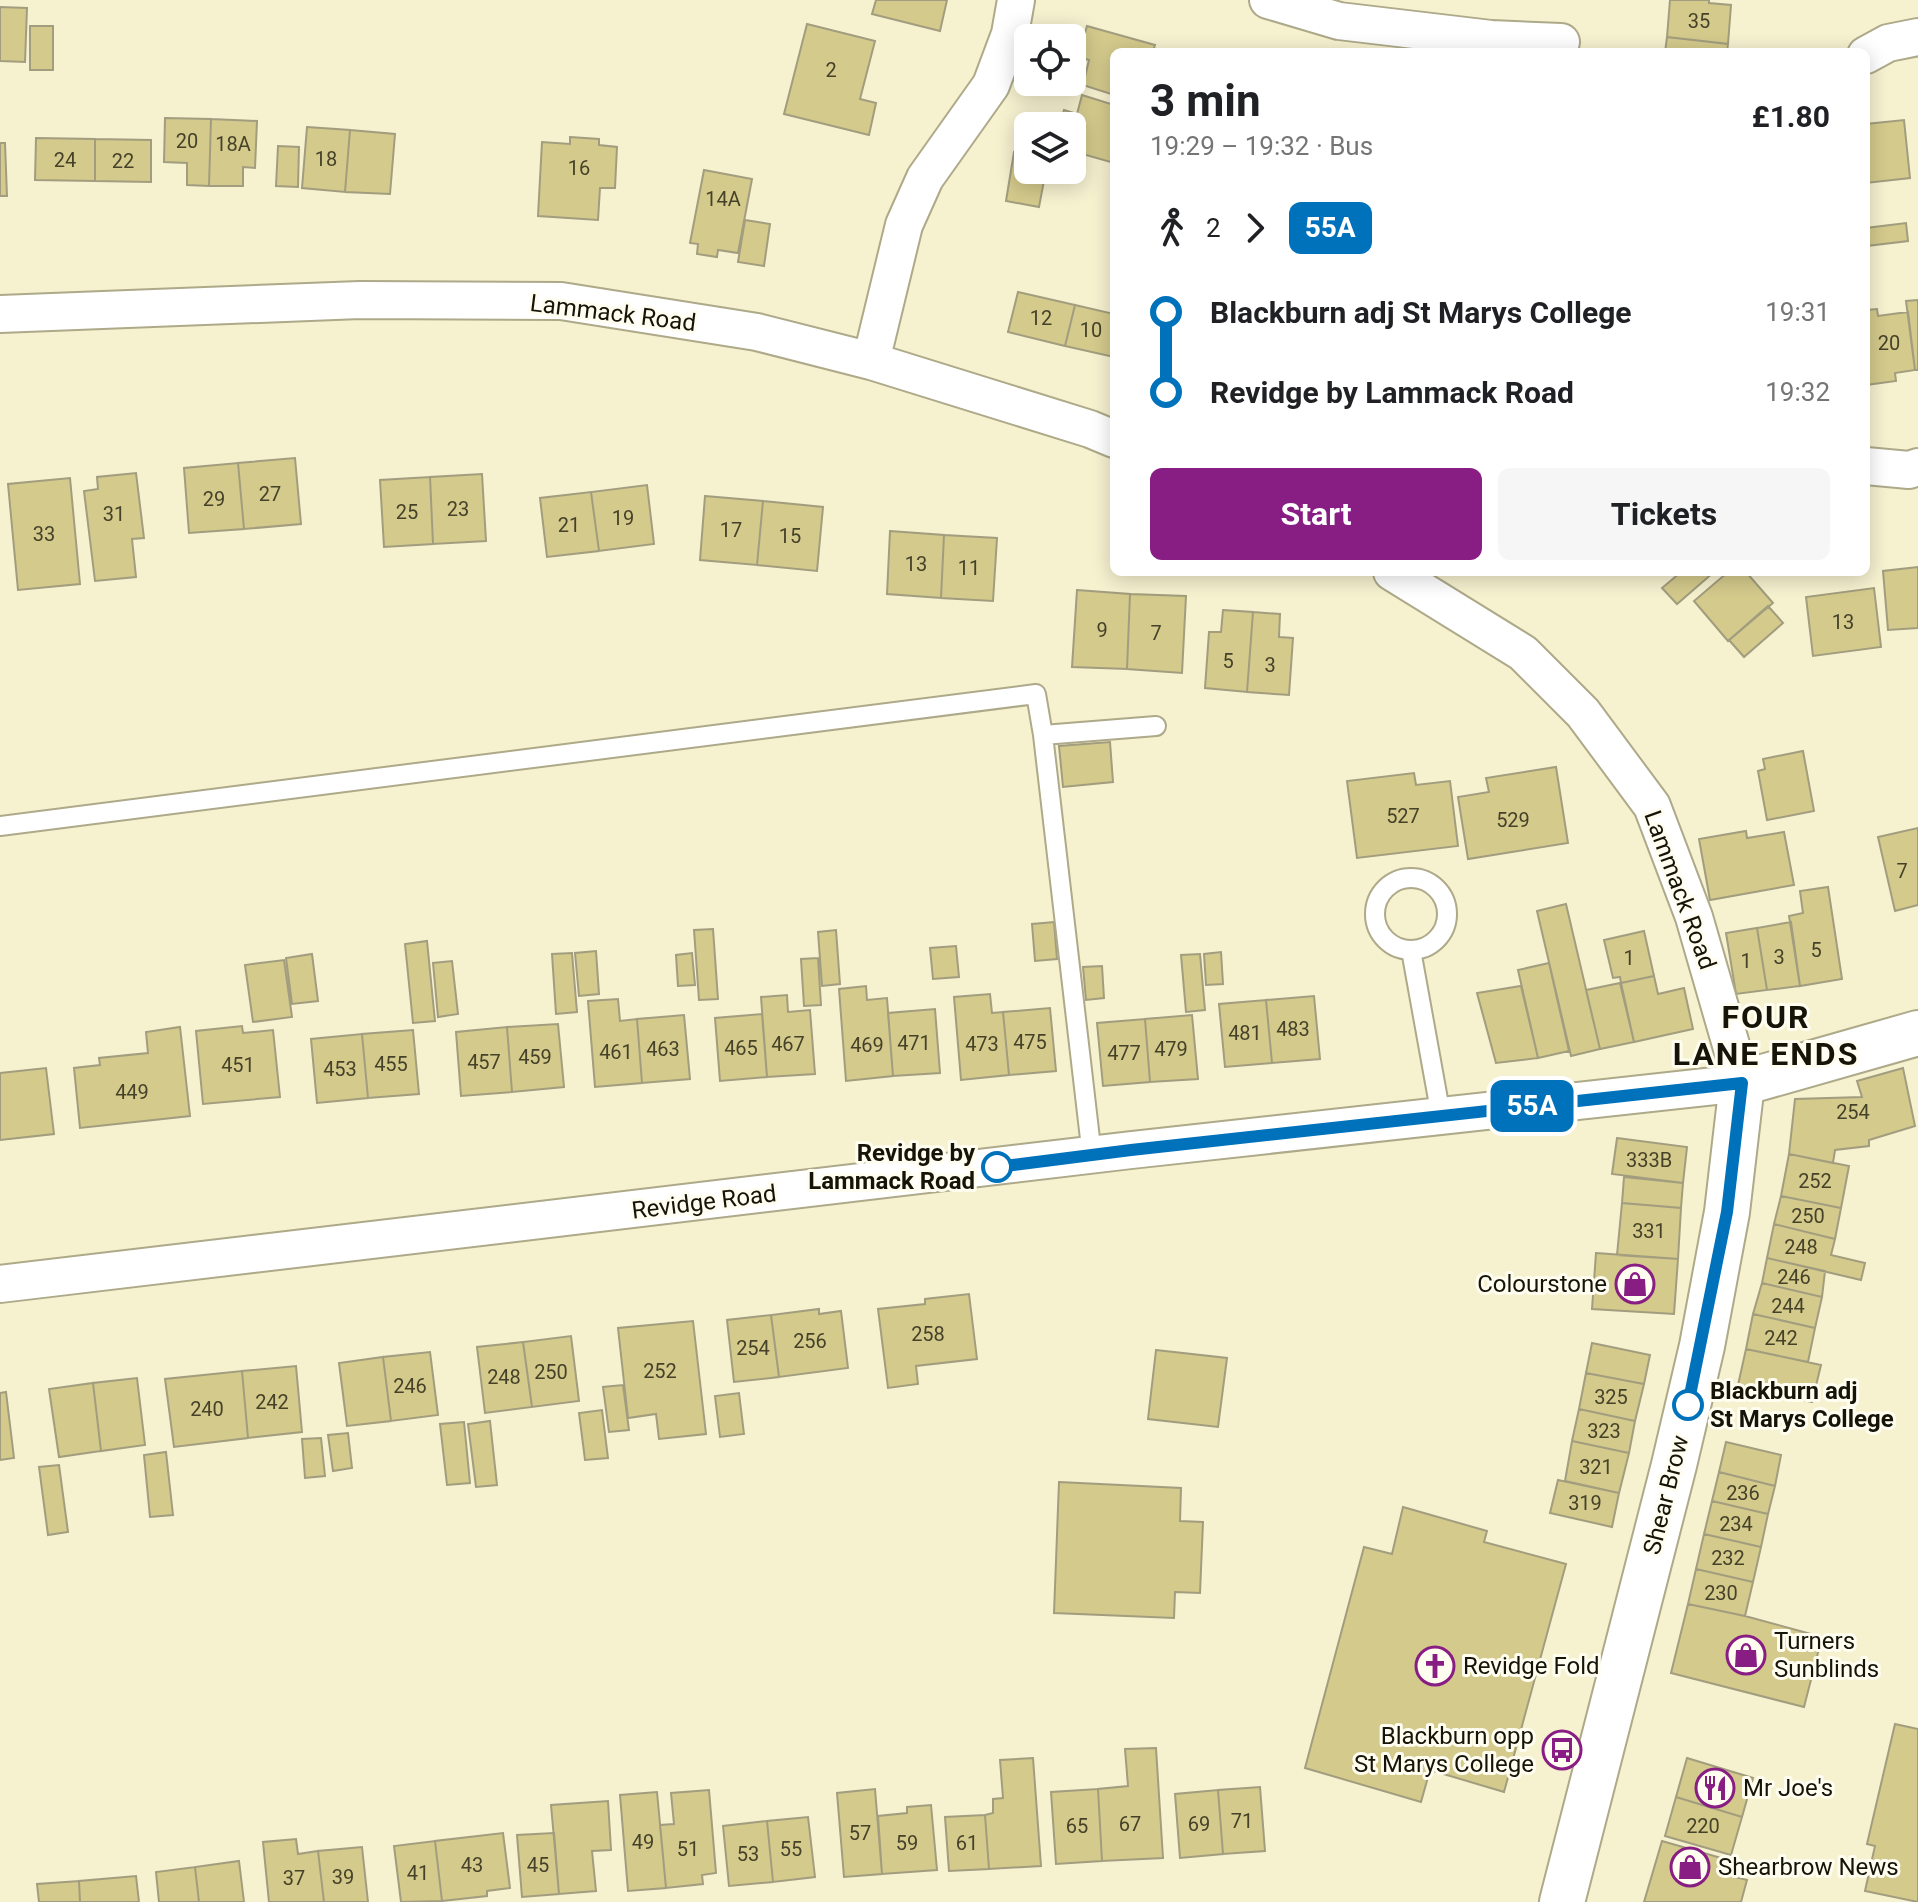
<!DOCTYPE html>
<meta charset="utf-8">
<style>
body{margin:0;font-family:Roboto,sans-serif;background:#f6f6f6;color:#202124;height:100vh;display:flex;flex-direction:column;font-size:30px;white-space:nowrap}
*{box-sizing:border-box;margin:0}
p{font-size:26px;color:#757577}
.icon{flex:none;width:44px;height:44px;fill:none;stroke:currentColor;stroke-width:2;stroke-linecap:round;stroke-linejoin:round}
.map{position:relative;flex:1;overflow:hidden}
.details{position:absolute;left:1110px;top:48px;width:760px;height:528px;display:flex;flex-direction:column;background:#fff;border-radius:12px;box-shadow:0 4px 20px #0003}
.details>*{flex:none}
.badge{padding:0 16px;border-radius:12px;font-size:28px;line-height:52px}
.tools{position:absolute;left:1014px;top:24px;display:grid;gap:16px}
.tools a{display:grid;place-items:center;width:72px;height:72px;border-radius:12px;background:#fff;box-shadow:0 4px 20px #0003;font-size:40px}
.map>.badge{position:absolute;translate:-50% -50%;box-shadow:0 0 0 4px #fff}
.legs{display:flex;align-items:center;gap:12px;height:88px;padding:0 40px;font-size:26px}
.legs p{margin-inline-start:auto}
.headline{display:flex;align-items:center;justify-content:space-between;height:136px;padding:0 40px}
h1{font-size:44px;font-weight:700;line-height:60px}
.cta{display:flex;gap:16px;margin-top:auto;padding:16px 40px}
.cta a{flex:1;height:92px;border-radius:12px;background:#881d83;color:#fff;font-size:32px;font-weight:700;line-height:92px;text-align:center}
.cta a+a{background:#f6f6f6;color:#202124}
ul{padding:0 40px;list-style:none}
li{display:flex;align-items:center;gap:28px;height:80px;font-size:30px}
li i{display:grid;place-items:center;width:12px;height:100%;margin:0 10px;background:currentColor}
li i::after{content:'';width:20px;height:20px;margin:-10px;border:6px solid;border-radius:50%;background:#fff}
li p{margin-inline-start:auto}
li:first-child i{background:linear-gradient(#0000 50%,currentColor 0)}
li:last-child i{background:linear-gradient(currentColor 50%,#0000 0)}
.map>svg:first-child{display:block}
.building{fill:#d4ca8c;stroke:#a29d7e;stroke-width:2}
.lines{fill:none;stroke-linecap:round;stroke-linejoin:round}
.lane-casing{stroke:#ada989;stroke-width:22}
.street-casing{stroke:#ada989;stroke-width:40}
.secondary-casing{stroke:#ada989;stroke-width:48}
.lane{stroke:#fff;stroke-width:18}
.street{stroke:#fff;stroke-width:36}
.secondary{stroke:#fff;stroke-width:44}
.line-1-casing{stroke:#fff;stroke-width:18}
.line-1{stroke:#0072bc;stroke-width:12}
.stop-1-dot{fill:#fff;stroke:#0072bc;stroke-width:4}
.labels{text-anchor:middle;dominant-baseline:central;stroke-width:6;stroke-linejoin:round;paint-order:stroke}
.number-label{font-size:20px;fill:#464229}
.street-label{font-size:24px;fill:#161408;stroke:#fffdf0}
.stop-label{font-size:24px;font-weight:bold;fill:#161408;stroke:#fffdf0;text-anchor:end}
.poi-label{font-size:24px;fill:#161408;stroke:#fffdf0;text-anchor:start}
.district-label{font-size:32px;font-weight:bold;letter-spacing:2px;fill:#161408;stroke:#fffdf0}
</style>
<div class="map">
<svg width="1918" height="1902" viewBox="0 0 1918 1902">
<rect width="100%" height="100%" fill="#f6f1cf"/>
<path class="building" d="M876 0H947L940 31 872 14Z
M1670 0H1709V3L1731 5 1728 44 1667 37Z
M0 7 27 8 25 62 0 61Z
M807 24 875 41 860 99 876 103 869 135 784 114Z
M30 26H53V70H30Z
M1087 26 1155 45 1153 52H1114V95L1083 85 1089 60 1078 57Z
M1667 37 1728 44 1727 52H1665Z
M1082 95 1114 105V163L1072 151V126H1059L1064 110 1077 114Z
M165 118 211 119 209 186 187 185V163L164 162Z
M211 119 257 121 255 168 243 167V186H209Z
M1904 120 1910 178 1866 183V124Z
M307 127 350 130 345 192 302 188Z
M350 130 395 134 390 194 345 192Z
M570 137 599 139V145L617 147 615 188H600L598 220 538 216 542 142 570 144Z
M36 138 95 139V181L35 180Z
M95 139 151 140V182L95 181Z
M0 143H5L7 196H0Z
M278 146 299 147 298 187 276 186Z
M1014 152 1028 155V170H1046L1039 207 1006 201Z
M704 170 752 179 738 253 718 250 717 257 697 254 698 244 690 243Z
M745 220 770 224 764 266 738 262Z
M1906 223 1908 241 1866 246V228Z
M1018 292 1075 305 1065 346 1008 332Z
M1918 300V370H1915L1906 301Z
M1075 305 1114 314V357L1065 346Z
M1877 309 1878 316 1908 312 1915 370 1895 373 1896 381 1866 385V310Z
M295 458 301 524 244 529 238 463Z
M238 463 244 529 189 533 184 468Z
M136 473 144 538 132 539 136 577 95 581 84 491 98 489 97 477Z
M482 474 486 541 433 544 430 477Z
M430 477 433 544 384 547 380 480Z
M70 478 80 584 18 590 8 484Z
M647 485 654 544 599 551 591 492Z
M591 492 599 551 547 557 540 498Z
M705 496 763 501 757 565 700 560Z
M763 501 823 507 817 571 757 565Z
M890 531 944 535 941 598 887 594Z
M944 535 997 538 993 601 941 598Z
M1918 567V628L1888 630 1883 571Z
M1681 572H1714L1677 604 1662 588Z
M1728 572H1746L1773 603 1728 641 1694 601Z
M1874 588 1881 647 1813 656 1806 597Z
M1077 590 1130 594 1127 669 1072 667Z
M1130 594 1186 596 1182 673 1127 669Z
M1768 606 1783 623 1744 657 1729 640Z
M1223 610 1253 612 1247 692 1205 688 1209 632H1221Z
M1253 612 1280 614 1279 637 1293 638 1289 695 1247 692Z
M1110 742 1113 782 1063 787 1059 746Z
M1803 751 1814 811 1767 820 1758 771 1765 769 1763 759Z
M1556 767 1568 843 1468 859 1458 797 1489 792 1486 778Z
M1414 773 1416 785 1450 781 1458 846 1357 858 1347 781Z
M1918 828V905L1895 911 1878 837Z
M1746 831 1747 838 1784 832 1794 885 1710 900 1699 839Z
M1828 887 1842 979 1800 986 1789 916 1803 913 1800 891Z
M1566 904 1600 1049 1571 1056 1537 911Z
M1054 922 1057 959 1035 961 1032 924Z
M1791 922 1800 986 1767 990 1757 928Z
M1757 928 1767 990 1736 994 1726 933Z
M713 929 718 999 699 1000 694 930Z
M836 930 840 984 822 986 818 932Z
M1644 931 1654 976 1621 983 1620 977 1613 978 1604 940Z
M427 941 435 1021 413 1023 405 944Z
M956 946 959 977 933 979 930 948Z
M596 951 599 994 579 996 575 953Z
M1221 952 1223 984 1206 985 1204 954Z
M572 953 577 1012 556 1014 552 954Z
M692 953 695 985 678 986 676 955Z
M312 954 318 1001 292 1004 286 958Z
M1200 954 1205 1010 1186 1012 1181 955Z
M818 958 821 1005 804 1006 801 959Z
M284 960 292 1017 253 1022 245 965Z
M452 961 458 1014 438 1017 433 963Z
M1549 963 1569 1051 1538 1058 1518 970Z
M1102 966 1104 998 1086 1000 1083 967Z
M1654 976 1658 994 1684 988 1693 1029 1634 1042 1621 983Z
M1620 983 1634 1042 1600 1049 1586 990Z
M866 986 867 1000 887 998 893 1076 846 1081 839 989Z
M1521 986 1538 1058 1496 1063 1477 993Z
M990 994 992 1013 1003 1012 1009 1075 961 1080 954 997Z
M787 995 788 1012 810 1010 815 1074 767 1077 761 997Z
M1314 996 1320 1059 1272 1063 1266 1000Z
M618 999 620 1021 637 1019 642 1083 595 1087 588 1001Z
M1266 1000 1272 1063 1225 1067 1219 1004Z
M1050 1008 1056 1071 1009 1075 1003 1012Z
M935 1009 940 1073 893 1076 888 1013Z
M762 1014 767 1077 720 1081 715 1018Z
M684 1015 690 1079 642 1083 637 1019Z
M1192 1015 1198 1079 1150 1082 1145 1019Z
M1145 1019 1150 1082 1103 1086 1097 1023Z
M558 1024 564 1087 512 1092 507 1027Z
M242 1026 243 1033 273 1030 280 1097 203 1104 196 1031Z
M180 1027 190 1116 80 1128 74 1068 100 1065 99 1058 148 1053 146 1032Z
M507 1027 512 1092 461 1096 456 1032Z
M413 1030 419 1094 368 1098 362 1034Z
M362 1034 368 1098 317 1103 311 1039Z
M46 1068 54 1134 0 1140V1073Z
M1903 1068 1915 1126 1869 1140V1146L1835 1150 1833 1163 1789 1154 1795 1099 1862 1097 1857 1081Z
M1617 1138 1687 1147 1683 1183 1612 1174Z
M1789 1154 1849 1166 1841 1208 1781 1196Z
M1624 1177 1683 1183 1681 1208 1622 1203Z
M1781 1196 1841 1208 1835 1239 1774 1224Z
M1622 1203 1681 1208 1678 1259 1617 1255Z
M1774 1224 1835 1239 1831 1255 1865 1263 1861 1280 1767 1258Z
M1596 1253 1678 1259 1674 1314 1592 1309Z
M1767 1258 1825 1271 1822 1297 1762 1283Z
M1762 1283 1822 1297 1815 1328 1753 1314Z
M969 1294 977 1359 916 1366 918 1384 888 1388 878 1309 925 1304V1299Z
M819 1309V1314L841 1311 848 1368 779 1377 771 1315Z
M1753 1314 1815 1328 1808 1362 1746 1349Z
M771 1315 779 1377 734 1382 727 1320Z
M693 1321 706 1434 659 1439 656 1414 628 1418 618 1328Z
M571 1336 579 1401 532 1407 523 1342Z
M523 1342 532 1407 485 1413 477 1347Z
M1592 1343 1650 1355 1644 1384 1586 1373Z
M1746 1349 1821 1365 1812 1402 1738 1385Z
M1156 1350 1227 1358 1218 1427 1148 1419Z
M430 1352 438 1415 391 1421 383 1357Z
M383 1357 391 1421 347 1426 339 1363Z
M296 1366 302 1432 248 1438 242 1371Z
M242 1371 248 1438 174 1447 165 1379Z
M1586 1373 1644 1384 1635 1421 1579 1409Z
M137 1378 145 1445 101 1451 93 1383Z
M93 1383 101 1451 59 1457 49 1389Z
M623 1385 629 1430 609 1432 603 1387Z
M6 1392 14 1458 0 1460V1393Z
M739 1393 744 1434 720 1437 715 1396Z
M1579 1409 1635 1421 1629 1453 1572 1441Z
M602 1410 608 1458 585 1460 579 1413Z
M490 1421 497 1485 476 1487 468 1424Z
M464 1422 470 1483 447 1485 440 1424Z
M348 1433 352 1468 333 1471 328 1435Z
M321 1438 325 1476 305 1478 302 1439Z
M1572 1441 1629 1453 1619 1493 1565 1481Z
M1726 1442 1781 1455 1775 1486 1719 1472Z
M166 1452 173 1515 150 1517 144 1455Z
M59 1465 68 1532 48 1535 39 1467Z
M1719 1472 1775 1486 1768 1514 1712 1501Z
M1558 1480 1619 1493 1612 1527 1550 1513Z
M1059 1482 1181 1488 1180 1521 1203 1522 1200 1593 1175 1592 1174 1618 1054 1613Z
M1712 1501 1768 1514 1761 1547 1704 1534Z
M1403 1507 1487 1531 1484 1542 1566 1564 1504 1792 1430 1770 1421 1802 1305 1768 1364 1547 1392 1554Z
M1704 1534 1761 1547 1753 1582 1696 1569Z
M1696 1569 1753 1582 1745 1616 1688 1604Z
M1688 1604 1745 1616 1822 1637 1804 1707 1671 1673Z
M1895 1724 1918 1729V1902L1865 1891 1875 1846 1867 1844Z
M1156 1748 1163 1858 1102 1861 1098 1789 1128 1786 1125 1749Z
M1033 1758 1041 1866 989 1869 985 1815 993 1813V1799L1003 1798 1000 1760Z
M1687 1758 1753 1778 1742 1817 1676 1797Z
M1260 1787 1265 1851 1223 1854 1218 1790Z
M875 1789 882 1874 844 1877 837 1793Z
M1098 1789 1102 1861 1056 1864 1051 1792Z
M709 1790 716 1873 702 1875 703 1884 666 1888 660 1825 674 1824 671 1793Z
M1218 1790 1223 1854 1180 1858 1175 1794Z
M657 1792 666 1888 628 1891 620 1795Z
M1676 1797 1742 1817 1731 1855 1665 1836Z
M608 1801 611 1850 592 1851 596 1891 559 1894 551 1805Z
M931 1805 937 1870 882 1874 878 1816 907 1813V1807Z
M985 1815 989 1869 949 1871 945 1817Z
M808 1817 815 1877 773 1882 767 1821Z
M767 1821 773 1882 729 1886 723 1826Z
M503 1833 510 1888 487 1891V1896L442 1901 435 1841Z
M554 1833 559 1894 522 1897 517 1835Z
M296 1839 298 1854 318 1851 324 1902H269L263 1842Z
M435 1841 442 1901 401 1902 394 1846Z
M1662 1841 1728 1860 1724 1874 1747 1880 1741 1902H1644Z
M362 1847 368 1902H324L318 1851Z
M239 1861 244 1902H199L195 1867Z
M195 1867 199 1902H159L156 1872Z
M136 1876 139 1902H80L79 1881Z
M79 1881 80 1902H39L37 1884Z"/>
<g class="lines">
<g class="lane-casing">
<path id="lane" d="M1043 735 1156 726
M0 826 1036 694 1043 735 1092 1156
M1375 914a36 36 0 1 1 72 0a36 36 0 1 1-72 0Z
M1411 950 1441 1116"/>
</g>
<g class="street-casing">
<path id="street" d="M1268 0 1339 21 1491 39 1561 42
M1866 55 1888 43 1918 37
M0 314 360 300 561 301 757 332 871 361 1090 429 1114 439
M871 361 904 225 925 178 991 85 1010 34 1016 0
M1866 466 1909 470 1918 467
M0 1284 1131 1150 1742 1083 1694 917 1652 806 1583 713 1523 653 1392 572"/>
</g>
<g class="secondary-casing">
<path id="secondary" d="M1562 1902 1674 1465 1702 1346 1727 1212 1742 1083 1918 1033"/>
</g>
<use href="#lane" class="lane"/>
<use href="#street" class="street"/>
<use href="#secondary" class="secondary"/>
</g>
<g class="lines">
<g class="line-1-casing">
<path id="line-1" d="M997 1167 1131 1150 1742 1083 1727 1212 1688 1405"/>
</g>
<use href="#line-1" class="line-1"/>
</g>
<defs>
<g id="shop-ring" transform="scale(2)"><circle r="9.5" fill="#fffdf0" stroke="#881d83" stroke-width="1.5"/><path d="M-5-2.5h2.3a2.7 3.5 0 0 1 5.4 0H5L5.5 6h-11ZM-1.5-2.5h3a1.5 2.3 0 0 0-3 0Z" fill="#881d83"/></g>
<g id="church-ring" transform="scale(2)"><circle r="9.5" fill="#fffdf0" stroke="#881d83" stroke-width="1.5"/><path d="M-1.2-6h2.4v3.5h3.3v2.4h-3.3V6h-2.4V-.1h-3.3v-2.4h3.3Z" fill="#881d83"/></g>
<g id="bus-ring" transform="scale(2)"><circle r="9.5" fill="#fffdf0" stroke="#881d83" stroke-width="1.5"/><path d="M-5-6H5V4H4V6H2V4H-2V6H-4V4H-5ZM-3.5-4V0h7V-4ZM-3.5 1.2v1.5H-2V1.2ZM2 1.2v1.5H3.5V1.2Z" fill="#881d83"/></g>
<g id="restaurant-ring" transform="scale(2)"><circle r="9.5" fill="#fffdf0" stroke="#881d83" stroke-width="1.5"/><path d="M-5-6h1v4h1v-4h1v4h1v-4h1v5L-1.5 .5V6h-2V.5L-5-1ZM5-6V6H3V1.5H1.5Q1.5-4 5-6Z" fill="#881d83"/></g>
</defs>
<g fill-rule="evenodd">
<use href="#shop-ring" x="1635" y="1284"/>
<use href="#shop-ring" x="1746" y="1655"/>
<use href="#church-ring" x="1435" y="1666"/>
<use href="#bus-ring" x="1562" y="1750"/>
<use href="#restaurant-ring" x="1715" y="1788"/>
<use href="#shop-ring" x="1690" y="1867"/>
</g>
<g class="stop-1-dot">
<circle cx="997" cy="1167" r="14"/>
<circle cx="1688" cy="1405" r="14"/>
</g>
<g class="labels">
<g class="number-label">
<text x="1699" y="21">35</text>
<text x="831" y="70">2</text>
<text x="187" y="141">20</text>
<text x="233" y="144">18A</text>
<text x="326" y="159">18</text>
<text x="65" y="160">24</text>
<text x="123" y="161">22</text>
<text x="579" y="168">16</text>
<text x="723" y="199">14A</text>
<text x="1041" y="318">12</text>
<text x="1091" y="330">10</text>
<text x="1889" y="343">20</text>
<text x="270" y="494">27</text>
<text x="214" y="499">29</text>
<text x="458" y="509">23</text>
<text x="407" y="512">25</text>
<text x="114" y="514">31</text>
<text x="623" y="518">19</text>
<text x="569" y="525">21</text>
<text x="731" y="530">17</text>
<text x="44" y="534">33</text>
<text x="790" y="536">15</text>
<text x="916" y="564">13</text>
<text x="969" y="568">11</text>
<text x="1843" y="622">13</text>
<text x="1102" y="630">9</text>
<text x="1156" y="633">7</text>
<text x="1228" y="661">5</text>
<text x="1270" y="665">3</text>
<text x="1403" y="816">527</text>
<text x="1513" y="820">529</text>
<text x="1902" y="871">7</text>
<text x="1816" y="950">5</text>
<text x="1779" y="957">3</text>
<text x="1629" y="958">1</text>
<text x="1746" y="961">1</text>
<text x="1293" y="1029">483</text>
<text x="1245" y="1033">481</text>
<text x="1030" y="1042">475</text>
<text x="914" y="1043">471</text>
<text x="788" y="1044">467</text>
<text x="982" y="1044">473</text>
<text x="867" y="1045">469</text>
<text x="741" y="1048">465</text>
<text x="663" y="1049">463</text>
<text x="1171" y="1049">479</text>
<text x="616" y="1052">461</text>
<text x="1124" y="1053">477</text>
<text x="535" y="1057">459</text>
<text x="484" y="1062">457</text>
<text x="391" y="1064">455</text>
<text x="238" y="1065">451</text>
<text x="340" y="1069">453</text>
<text x="132" y="1092">449</text>
<text x="1853" y="1112">254</text>
<text x="1649" y="1160">333B</text>
<text x="1815" y="1181">252</text>
<text x="1808" y="1216">250</text>
<text x="1649" y="1231">331</text>
<text x="1801" y="1247">248</text>
<text x="1794" y="1277">246</text>
<text x="1788" y="1306">244</text>
<text x="928" y="1334">258</text>
<text x="1781" y="1338">242</text>
<text x="810" y="1341">256</text>
<text x="753" y="1348">254</text>
<text x="660" y="1371">252</text>
<text x="551" y="1372">250</text>
<text x="504" y="1377">248</text>
<text x="410" y="1386">246</text>
<text x="1611" y="1397">325</text>
<text x="272" y="1402">242</text>
<text x="207" y="1409">240</text>
<text x="1604" y="1431">323</text>
<text x="1596" y="1467">321</text>
<text x="1743" y="1493">236</text>
<text x="1585" y="1503">319</text>
<text x="1736" y="1524">234</text>
<text x="1728" y="1558">232</text>
<text x="1721" y="1593">230</text>
<text x="1242" y="1821">71</text>
<text x="1130" y="1824">67</text>
<text x="1199" y="1824">69</text>
<text x="1077" y="1826">65</text>
<text x="1703" y="1826">220</text>
<text x="860" y="1833">57</text>
<text x="643" y="1842">49</text>
<text x="907" y="1843">59</text>
<text x="967" y="1843">61</text>
<text x="688" y="1849">51</text>
<text x="791" y="1849">55</text>
<text x="748" y="1854">53</text>
<text x="472" y="1865">43</text>
<text x="538" y="1865">45</text>
<text x="418" y="1873">41</text>
<text x="343" y="1877">39</text>
<text x="294" y="1878">37</text>
</g>
<g class="street-label">
<text transform="translate(613 313) rotate(7)">Lammack Road</text>
<text transform="translate(1680 890) rotate(70)">Lammack Road</text>
<text transform="translate(704 1202) rotate(-7)">Revidge Road</text>
<text transform="translate(1666 1495) rotate(-76)">Shear Brow</text>
</g>
<g class="stop-label">
<text x="975" y="1153">Revidge by<tspan x="975" dy="28">Lammack Road</tspan></text>
<text x="1710" y="1391" text-anchor="start">Blackburn adj<tspan x="1710" dy="28">St Marys College</tspan></text>
</g>
<g class="poi-label">
<text x="1607" y="1284" text-anchor="end">Colourstone</text>
<text x="1774" y="1641">Turners<tspan x="1774" dy="28">Sunblinds</tspan></text>
<text x="1463" y="1666">Revidge Fold</text>
<text x="1534" y="1736" text-anchor="end">Blackburn opp<tspan x="1534" dy="28">St Marys College</tspan></text>
<text x="1743" y="1788">Mr Joe's</text>
<text x="1718" y="1867">Shearbrow News</text>
</g>
<g class="district-label">
<text x="1766" y="1017">FOUR<tspan x="1766" dy="37">LANE ENDS</tspan></text>
</g>
</g>
</svg>
<div class="tools">
<a><svg class="icon" aria-label="locate" viewBox="0 0 24 24"><circle cx="12" cy="12" r="6"/><path d="M12 2v4M12 18v4M2 12h4M18 12h4"/></svg></a>
<a><svg class="icon" aria-label="layers" viewBox="0 0 24 24"><path d="M12 4l9 5-9 5-9-5zM3 14l9 5 9-5"/></svg></a>
</div>
<b class="badge" style="left:1532px;top:1106px;background:#0072bc;color:#fff">55A</b>
<section class="details">
<div class="headline"><div><h1>3 min</h1><p>19:29 – 19:32 · Bus</p></div><b>£1.80</b></div>
<div class="legs"><svg class="icon" aria-label="walk" viewBox="0 0 24 24"><circle cx="13" cy="4" r="2"/><path d="M13 8l-2 6 4 7M11 14l-3 7M7 12l3-4h3l4 4"/></svg>2<svg class="icon" aria-label="forward" viewBox="0 0 24 24"><path d="M9 5l7 7-7 7"/></svg><b class="badge" style="background:#0072bc;color:#fff">55A</b></div>
<ul>
<li><i style="color:#0072bc"></i><b>Blackburn adj St Marys College</b><p>19:31</p></li>
<li><i style="color:#0072bc"></i><b>Revidge by Lammack Road</b><p>19:32</p></li>
</ul>
<div class="cta"><a>Start</a><a>Tickets</a></div>
</section>
</div>
